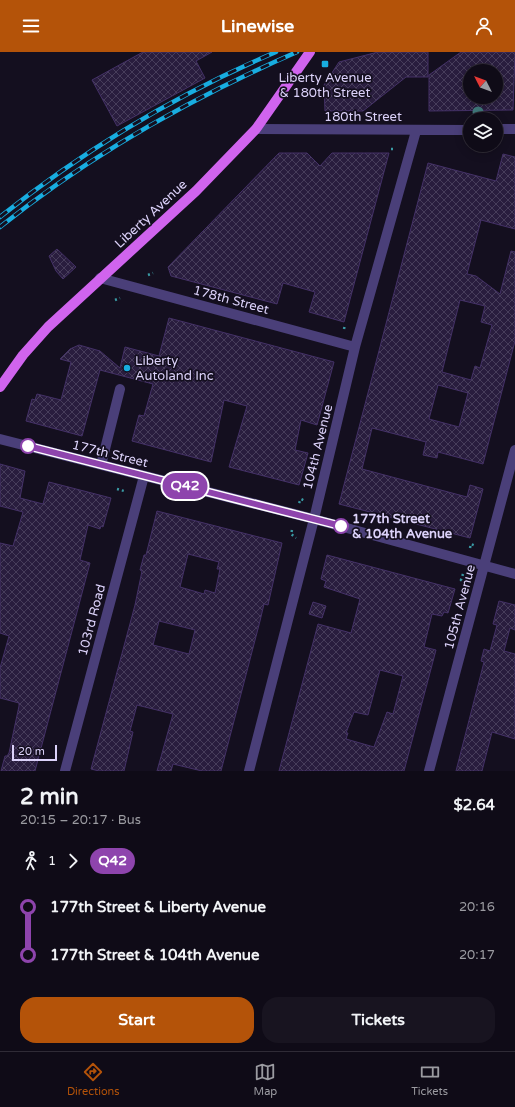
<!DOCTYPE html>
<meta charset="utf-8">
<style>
body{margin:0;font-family:"Varela Round",sans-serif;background:#181420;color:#f1f3f6;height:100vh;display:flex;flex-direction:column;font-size:15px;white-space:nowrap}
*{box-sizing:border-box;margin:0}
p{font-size:13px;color:#9b9ba1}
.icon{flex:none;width:22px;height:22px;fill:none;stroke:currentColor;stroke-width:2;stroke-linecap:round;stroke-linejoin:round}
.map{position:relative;height:719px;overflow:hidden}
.side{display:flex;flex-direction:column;background:#0f0b17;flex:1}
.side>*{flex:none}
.badge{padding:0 8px;border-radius:13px;font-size:14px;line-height:26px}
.needle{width:26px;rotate:312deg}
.buttons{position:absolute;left:463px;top:12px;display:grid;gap:8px}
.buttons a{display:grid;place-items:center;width:40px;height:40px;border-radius:50%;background:#0f0b17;box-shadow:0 2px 10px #0003,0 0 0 1px #2f2b36;font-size:20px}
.scale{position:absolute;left:12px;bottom:10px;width:45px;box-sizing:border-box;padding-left:4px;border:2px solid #dcd2fa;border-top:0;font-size:11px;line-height:14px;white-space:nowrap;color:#dcd2fa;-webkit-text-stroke:3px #140f1f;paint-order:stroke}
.map>.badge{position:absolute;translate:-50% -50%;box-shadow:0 0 0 2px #fff}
.legs{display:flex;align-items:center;gap:6px;height:44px;padding:0 20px;font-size:13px}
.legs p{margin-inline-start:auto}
.head{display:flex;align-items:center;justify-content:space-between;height:68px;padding:0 20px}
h1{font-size:22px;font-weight:700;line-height:30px}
.primary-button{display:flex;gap:8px;margin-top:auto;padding:8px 20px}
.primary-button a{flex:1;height:46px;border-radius:16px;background:#b45309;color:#fff;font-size:16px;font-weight:700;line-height:46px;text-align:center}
.primary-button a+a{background:#181420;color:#f1f3f6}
ul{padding:0 20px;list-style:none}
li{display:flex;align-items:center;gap:14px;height:48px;font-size:15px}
li i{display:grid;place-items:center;width:6px;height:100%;margin:0 5px;background:currentColor}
li i::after{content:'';width:10px;height:10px;margin:-5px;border:3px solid;border-radius:50%;background:#0f0b17}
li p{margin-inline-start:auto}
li:first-child i{background:linear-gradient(#0000 50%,currentColor 0)}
li:last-child i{background:linear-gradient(currentColor 50%,#0000 0)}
header{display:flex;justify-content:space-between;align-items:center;height:52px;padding:0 20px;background:#b45309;color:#fff;font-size:18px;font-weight:700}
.tabs{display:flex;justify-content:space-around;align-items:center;height:56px;border-top:1px solid #2f2b36;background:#0f0b17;font-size:11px;color:#9b9ba1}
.tabs a{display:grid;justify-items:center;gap:2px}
.tabs .selected{color:#b45309}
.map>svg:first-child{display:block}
.building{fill:url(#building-cross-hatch);stroke:#443167;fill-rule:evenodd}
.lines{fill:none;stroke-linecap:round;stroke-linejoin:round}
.path{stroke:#3a9ba5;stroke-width:2.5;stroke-dasharray:2 3;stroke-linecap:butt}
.minor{stroke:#4a3f79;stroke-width:10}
.major{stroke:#d064ee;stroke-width:10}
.rail-casing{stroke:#18ade0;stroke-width:4.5}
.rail{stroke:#140f1f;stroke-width:3;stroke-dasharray:9;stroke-linecap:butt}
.tree{fill:#417a7c}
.line-1-casing{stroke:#fff;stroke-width:9}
.line-1{stroke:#8e44ad;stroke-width:6}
.poi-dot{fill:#18ade0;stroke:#140f1f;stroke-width:1.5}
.stop-1-dot{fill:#fff;stroke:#8e44ad;stroke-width:2}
.labels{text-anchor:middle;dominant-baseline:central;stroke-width:3.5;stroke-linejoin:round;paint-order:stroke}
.poi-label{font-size:13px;fill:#dcd2fa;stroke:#140f1f}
.street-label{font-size:13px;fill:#dcd2fa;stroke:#140f1f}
.stop-label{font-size:13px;font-weight:bold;fill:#dcd2fa;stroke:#140f1f;text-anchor:start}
</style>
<header><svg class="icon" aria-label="menu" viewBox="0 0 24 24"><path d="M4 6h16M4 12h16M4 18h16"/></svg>Linewise<svg class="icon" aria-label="person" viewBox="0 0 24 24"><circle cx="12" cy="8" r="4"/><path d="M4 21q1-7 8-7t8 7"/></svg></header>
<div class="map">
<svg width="515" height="719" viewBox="0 0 515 719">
<defs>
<pattern id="building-cross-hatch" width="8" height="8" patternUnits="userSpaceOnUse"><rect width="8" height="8" fill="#291d3e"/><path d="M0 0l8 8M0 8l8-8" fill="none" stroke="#473d5b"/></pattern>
</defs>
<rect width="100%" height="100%" fill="#140f1f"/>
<path class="building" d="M143 0H212L196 9 205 26 117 74 92 28Z
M378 0H428V25H406L363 59H325L324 33 339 10Z
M461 0H515L513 58 429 59V23ZM470 19H496V45H470Z
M279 101H307L320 114 332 101H389L344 270 309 260 315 240 283 231 277 252 171 224 168 215Z
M503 102 515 105V177L481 168 467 222 476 224 500 242 511 199 515 200V289L483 412 438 400 437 406 423 403 426 390 372 376 362 417 467 445 470 433 483 437 470 486 339 452 428 111 496 129ZM460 248 485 254 481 270 492 273 480 316 475 314 471 328 442 320ZM438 333 468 341 459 375 429 367Z
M57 197 76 215 63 227 56 219 49 204Z
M169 266 334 310 317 373 301 368 295 398 308 401 299 433 229 415 247 354 224 348 211 410 132 389 139 363 144 364 153 332 100 318 82 384 26 369 32 347 35 348 37 342 61 348 71 310 60 307 70 297 79 293 100 299 120 316 125 295 159 304Z
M0 412 25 419 20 446 43 452 49 430 111 446 103 475 101 474 100 477 88 473 80 508 90 511 35 719H1L5 704H7L9 701 19 654V651L0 646V616L9 584 0 581V491L13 494 23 460 0 454Z
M157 459 282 491 268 553 264 552 260 569 221 719H202L173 712 171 719H157L173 662 137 653 130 679 133 680 124 719H99L91 717 135 553 142 519 140 518 144 503H146ZM188 502 219 510 217 517H220L215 541 205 538 204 542 180 535ZM159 569 195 578 189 602 153 593Z
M327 503 455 537 448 561 444 560 442 564 432 562 424 595 436 598 404 719H279L318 572 351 581 360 547 324 535 326 529 321 527ZM380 618 403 624 393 662 387 660 374 695 346 687 348 681H346L354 660 368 663Z
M499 549 515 553V578L510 576 504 599 515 602V687L492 680 482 719H456L484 610 481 609 484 597 490 599 497 573 493 572Z
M313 550 326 554 322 566 309 562Z"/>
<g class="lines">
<path class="path" d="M391 97H395
M148 223 153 221
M115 248 120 246
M344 277 345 273
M117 437 124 439
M299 451 301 447 305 449
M292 478 291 482 296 486
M470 496 471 492 476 494
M463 522 461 528 466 529"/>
<path class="minor" d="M256 77 470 78
M496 77H515
M100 226 355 295
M0 387 314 467 515 522
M101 413 120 337
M65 719 144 424
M249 719 314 467 355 295 416 79
M429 719 515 398"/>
<path class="major" d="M0 335 23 303 48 275 196 139 256 77 310 0"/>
<g class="rail-casing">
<path id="rail" d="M0 165C84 98 177 42 276 0
M0 175C90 103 191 46 297 0"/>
</g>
<use href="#rail" class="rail"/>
</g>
<circle class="tree" cx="478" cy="60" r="5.5"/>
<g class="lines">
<g class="line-1-casing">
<path id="line-1" d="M28 394 341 474"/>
</g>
<use href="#line-1" class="line-1"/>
</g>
<g class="poi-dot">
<rect x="321" y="8" width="8" height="8" rx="2"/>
<circle cx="127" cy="316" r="4"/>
</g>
<g class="stop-1-dot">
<circle cx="28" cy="394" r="7"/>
<circle cx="341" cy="474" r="7"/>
</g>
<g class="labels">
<g class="poi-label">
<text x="325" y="26">Liberty Avenue<tspan x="325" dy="15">&amp; 180th Street</tspan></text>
<text x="135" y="309" text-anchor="start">Liberty<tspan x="135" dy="15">Autoland Inc</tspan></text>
</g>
<g class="street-label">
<text x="363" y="65">180th Street</text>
<text transform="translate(151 162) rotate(-43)">Liberty Avenue</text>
<text transform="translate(231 248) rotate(15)">178th Street</text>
<text transform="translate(318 395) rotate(-76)">104th Avenue</text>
<text transform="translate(110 402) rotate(14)">177th Street</text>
<text transform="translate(460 555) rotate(-75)">105th Avenue</text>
<text transform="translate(92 568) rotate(-75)">103rd Road</text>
</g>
<g class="stop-label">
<text x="352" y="467">177th Street<tspan x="352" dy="15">&amp; 104th Avenue</tspan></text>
</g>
</g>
</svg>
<div class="buttons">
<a><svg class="needle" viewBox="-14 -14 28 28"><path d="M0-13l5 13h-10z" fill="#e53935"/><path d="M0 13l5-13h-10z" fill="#9b9ba1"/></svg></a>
<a><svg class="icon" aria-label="layers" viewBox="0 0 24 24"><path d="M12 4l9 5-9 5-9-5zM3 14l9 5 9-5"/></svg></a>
</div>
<div class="scale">20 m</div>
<b class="badge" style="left:185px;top:434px;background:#8e44ad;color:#fff">Q42</b>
</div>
<section class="side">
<div class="head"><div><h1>2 min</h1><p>20:15 – 20:17 · Bus</p></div><b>$2.64</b></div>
<div class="legs"><svg class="icon" aria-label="walk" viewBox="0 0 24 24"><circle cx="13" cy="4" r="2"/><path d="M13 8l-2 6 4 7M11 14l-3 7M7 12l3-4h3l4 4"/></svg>1<svg class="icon" aria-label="forward" viewBox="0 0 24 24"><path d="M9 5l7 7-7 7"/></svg><b class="badge" style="background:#8e44ad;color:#fff">Q42</b></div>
<ul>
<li><i style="color:#8e44ad"></i><b>177th Street &amp; Liberty Avenue</b><p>20:16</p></li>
<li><i style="color:#8e44ad"></i><b>177th Street &amp; 104th Avenue</b><p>20:17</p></li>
</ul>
<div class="primary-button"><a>Start</a><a>Tickets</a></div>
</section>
<nav class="tabs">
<a class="selected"><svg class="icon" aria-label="directions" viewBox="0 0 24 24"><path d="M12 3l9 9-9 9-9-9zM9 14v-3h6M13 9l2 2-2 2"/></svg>Directions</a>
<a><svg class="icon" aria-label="map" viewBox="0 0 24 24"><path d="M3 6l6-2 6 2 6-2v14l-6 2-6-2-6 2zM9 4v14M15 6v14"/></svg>Map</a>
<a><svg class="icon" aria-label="tickets" viewBox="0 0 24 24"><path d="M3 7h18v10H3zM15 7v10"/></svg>Tickets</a>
</nav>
